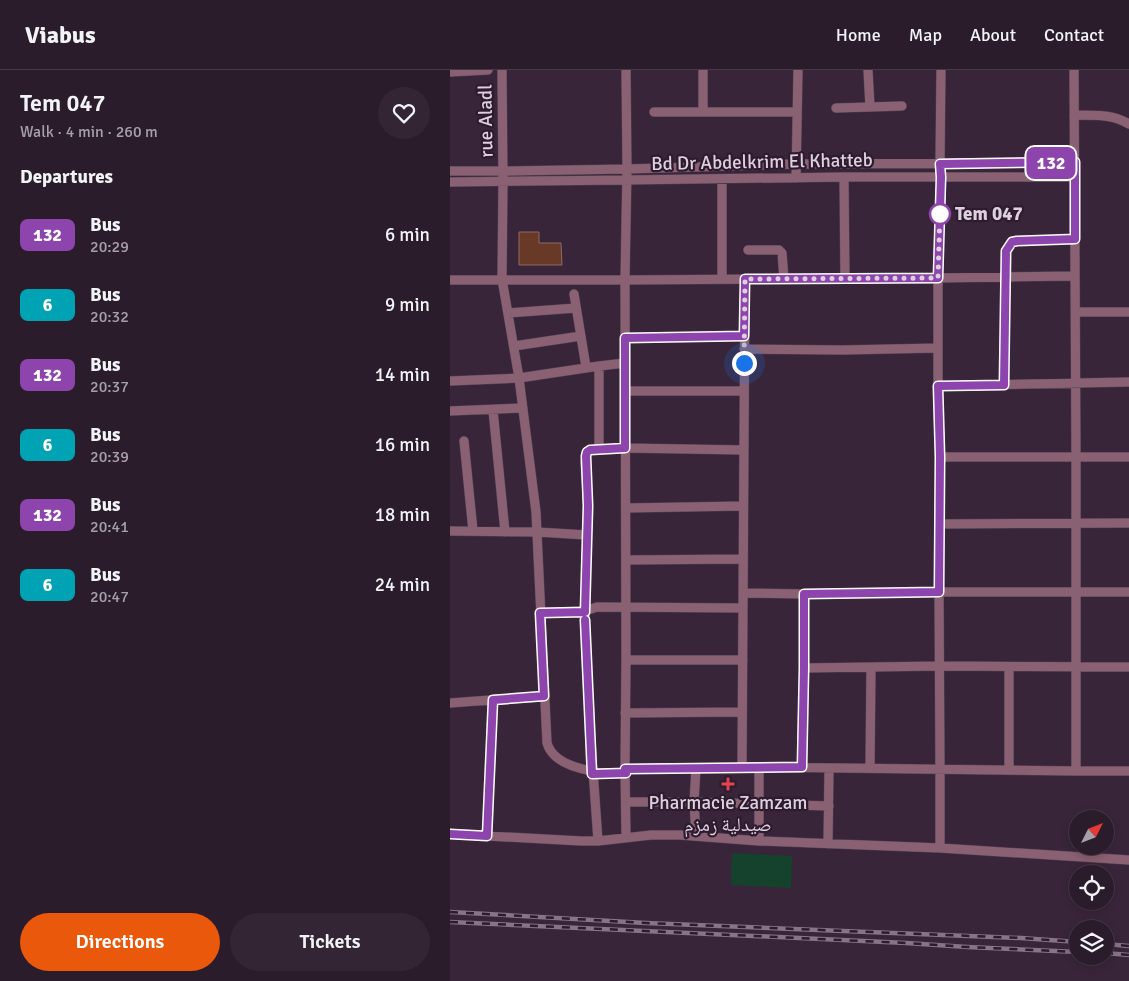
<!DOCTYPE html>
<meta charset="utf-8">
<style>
body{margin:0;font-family:Signika,"Noto Naskh Arabic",sans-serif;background:#332534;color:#f1f3f6;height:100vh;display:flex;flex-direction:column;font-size:19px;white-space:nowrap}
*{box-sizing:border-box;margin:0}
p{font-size:16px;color:#a6a1a9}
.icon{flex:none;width:28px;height:28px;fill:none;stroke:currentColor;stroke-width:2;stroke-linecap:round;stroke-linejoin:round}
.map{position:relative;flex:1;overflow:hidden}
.details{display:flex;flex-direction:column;background:#2b1c2c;width:450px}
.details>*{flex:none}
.badge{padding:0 10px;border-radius:8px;font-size:18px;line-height:32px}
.needle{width:32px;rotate:48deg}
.tools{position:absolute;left:619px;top:740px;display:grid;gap:10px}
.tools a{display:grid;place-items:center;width:45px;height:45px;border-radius:50%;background:#2b1c2c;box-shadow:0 2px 8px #0003,0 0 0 1px #473a48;font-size:25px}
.you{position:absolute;width:25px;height:25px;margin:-12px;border:4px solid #fff;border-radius:50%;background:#1a73e8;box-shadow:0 0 0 8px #1a73e833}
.map>.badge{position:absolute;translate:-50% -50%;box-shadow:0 0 0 2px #fff}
h2{padding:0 20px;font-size:19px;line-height:45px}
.round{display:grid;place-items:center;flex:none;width:52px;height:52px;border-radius:26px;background:#332534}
.summary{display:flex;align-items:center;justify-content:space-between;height:85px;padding:0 20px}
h1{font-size:24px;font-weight:600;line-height:38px}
.action{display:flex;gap:10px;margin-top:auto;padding:10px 20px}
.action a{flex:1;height:58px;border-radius:30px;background:#ea580c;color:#fff;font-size:20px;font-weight:600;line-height:58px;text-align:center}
.action a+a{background:#332534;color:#f1f3f6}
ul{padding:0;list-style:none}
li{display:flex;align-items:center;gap:15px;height:70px;padding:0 20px}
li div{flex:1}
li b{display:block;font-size:19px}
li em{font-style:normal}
li .badge{min-width:55px;font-weight:700;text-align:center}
header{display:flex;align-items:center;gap:30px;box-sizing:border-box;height:70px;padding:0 25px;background:#2b1c2c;border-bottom:1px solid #473a48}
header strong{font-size:24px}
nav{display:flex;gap:28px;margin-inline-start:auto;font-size:18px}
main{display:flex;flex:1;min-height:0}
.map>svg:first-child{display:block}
.green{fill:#14422d}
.building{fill:#673926;stroke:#8c6c5f}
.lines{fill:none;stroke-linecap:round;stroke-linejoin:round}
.minor-casing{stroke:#534154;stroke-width:10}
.minor{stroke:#8a6172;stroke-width:9}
.rail-casing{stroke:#857586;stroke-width:4.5}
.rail{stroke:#2e1b30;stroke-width:2.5;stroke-dasharray:8;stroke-linecap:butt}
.line-casing{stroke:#fff;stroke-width:11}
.line{stroke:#8e44ad;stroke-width:8}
.walk{stroke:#ddd1de;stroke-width:5;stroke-dasharray:0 9}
.stop-dot{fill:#fff;stroke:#8e44ad;stroke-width:2.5}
.health-dot{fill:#e0444e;stroke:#2e1b30;stroke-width:2}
.labels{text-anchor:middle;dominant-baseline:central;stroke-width:4.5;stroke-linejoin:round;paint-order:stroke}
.street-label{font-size:19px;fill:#ddd1de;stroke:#2e1b30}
.stop-label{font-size:19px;font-weight:bold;fill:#ddd1de;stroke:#2e1b30;text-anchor:start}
.poi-label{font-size:19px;fill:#ddd1de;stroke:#2e1b30}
</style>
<header>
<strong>Viabus</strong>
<nav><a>Home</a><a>Map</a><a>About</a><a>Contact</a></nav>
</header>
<main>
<section class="details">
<div class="summary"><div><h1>Tem 047</h1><p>Walk · 4 min · 260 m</p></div><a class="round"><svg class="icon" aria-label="heart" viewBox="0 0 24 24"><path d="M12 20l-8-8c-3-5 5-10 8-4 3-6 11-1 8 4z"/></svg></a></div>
<h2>Departures</h2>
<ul>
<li><span class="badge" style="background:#8e44ad;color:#fff">132</span><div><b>Bus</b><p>20:29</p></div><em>6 min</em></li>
<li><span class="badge" style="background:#00a3b4;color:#fff">6</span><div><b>Bus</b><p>20:32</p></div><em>9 min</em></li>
<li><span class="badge" style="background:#8e44ad;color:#fff">132</span><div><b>Bus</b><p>20:37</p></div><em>14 min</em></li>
<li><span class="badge" style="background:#00a3b4;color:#fff">6</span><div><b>Bus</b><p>20:39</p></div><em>16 min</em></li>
<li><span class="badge" style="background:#8e44ad;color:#fff">132</span><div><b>Bus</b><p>20:41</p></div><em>18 min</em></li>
<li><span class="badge" style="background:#00a3b4;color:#fff">6</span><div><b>Bus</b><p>20:47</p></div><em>24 min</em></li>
</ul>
<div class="action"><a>Directions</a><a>Tickets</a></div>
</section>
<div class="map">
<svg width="679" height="911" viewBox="0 0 679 911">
<rect width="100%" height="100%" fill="#39253a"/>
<path class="green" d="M282 783 342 786 341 818 281 815Z"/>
<path class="building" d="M69 162H89V173H111L112 195H69Z"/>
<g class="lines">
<g class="minor-casing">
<path id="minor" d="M176 0 177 99 175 210 176 590 175 699 176 767
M253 0V42
M624 0 626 387V701
M0 2 38 0
M420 37 452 36
M386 38 420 37 418 0
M204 42H347
M624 45C645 46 660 43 679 54
M0 101H53L177 99 346 94 625 92
M394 107 395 209
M346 108 348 0
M0 112 176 110 394 107H624
M298 180H329L332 183 334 209
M272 209V109
M0 210H175L488 208 625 206
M124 224 136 297
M626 242H679
M58 243 126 238
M175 268 294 266
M64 276 131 266
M294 279 393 280 488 278
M149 296V379
M0 311 69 308 52 209 53 111 52 0
M554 315 556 181 562 172 567 171 625 169
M488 316 679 312
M175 321H294
M43 340 55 462
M0 341 73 338
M14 371 23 461
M490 387H679
M176 438 293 436
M490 454 679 453
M0 461 87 462 137 465
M176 490 293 489
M293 523 354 524 489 522H679
M90 543 135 541 138 435 135 393 136 386 137 382 140 380 175 378 294 380
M176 590H293
M559 597V700
M354 598 490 596 679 597
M0 633 94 626
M175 643 292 642
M292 697 295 209
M352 697 354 598V524
M246 698 244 732 246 766
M420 698 421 598
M175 699 309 697 626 701H679
M142 701C125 698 102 691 97 673L86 442 69 308 149 296 175 293
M142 703H175
M176 732H244L379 736
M0 764 131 771H148L201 765H230L309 771 490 778 679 790
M37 766 43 630
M148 771 141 672 136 584 135 541 147 537 293 538
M309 771V697
M378 774 379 699
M490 778V699L489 522 490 387 488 316V208L491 107 490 93 491 0"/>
</g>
<use href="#minor" class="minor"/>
<g class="rail-casing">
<path id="rail" d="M0 842 196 853 571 868 628 872
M0 852 456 873 517 877 628 882
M655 874 679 876
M655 883 679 885"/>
</g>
<use href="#rail" class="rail"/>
</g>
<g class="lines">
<g class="line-casing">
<path id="line" d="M0 764 37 766 43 630 94 626 90 543 135 542 138 436 136 386 137 382 140 380 175 378V268L294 266 295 209 488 208 491 107 490 94 625 92V169L567 171 562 172 556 181 554 315 488 316 490 387 489 522 354 524V598L352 697 175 699 176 703 142 704 135 550"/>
</g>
<use href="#line" class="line"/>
<path class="walk" d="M294 293 295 209 488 208 490 141V144"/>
</g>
<circle class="stop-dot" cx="490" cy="144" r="10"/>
<path class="health-dot" d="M275.5 706.5h5v5h5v5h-5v5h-5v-5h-5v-5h5z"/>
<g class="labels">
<g class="street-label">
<text transform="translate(36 51) rotate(-91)">rue Aladl</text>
<text transform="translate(312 92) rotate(-1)">Bd Dr Abdelkrim El Khatteb</text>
</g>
<g class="stop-label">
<text x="505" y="144">Tem 047</text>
</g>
<g class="poi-label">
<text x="278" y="733">Pharmacie Zamzam<tspan x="278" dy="22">صيدلية زمزم</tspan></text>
</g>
</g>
</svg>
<div class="tools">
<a><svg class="needle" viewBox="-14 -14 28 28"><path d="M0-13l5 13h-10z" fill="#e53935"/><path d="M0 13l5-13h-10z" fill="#a6a1a9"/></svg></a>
<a><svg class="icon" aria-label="locate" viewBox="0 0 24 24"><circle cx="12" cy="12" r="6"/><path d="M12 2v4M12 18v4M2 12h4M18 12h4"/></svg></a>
<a><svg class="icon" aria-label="layers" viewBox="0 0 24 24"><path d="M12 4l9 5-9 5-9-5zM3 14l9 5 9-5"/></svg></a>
</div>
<div class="you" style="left:294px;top:293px"></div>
<b class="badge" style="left:601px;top:93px;background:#8e44ad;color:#fff">132</b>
</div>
</main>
